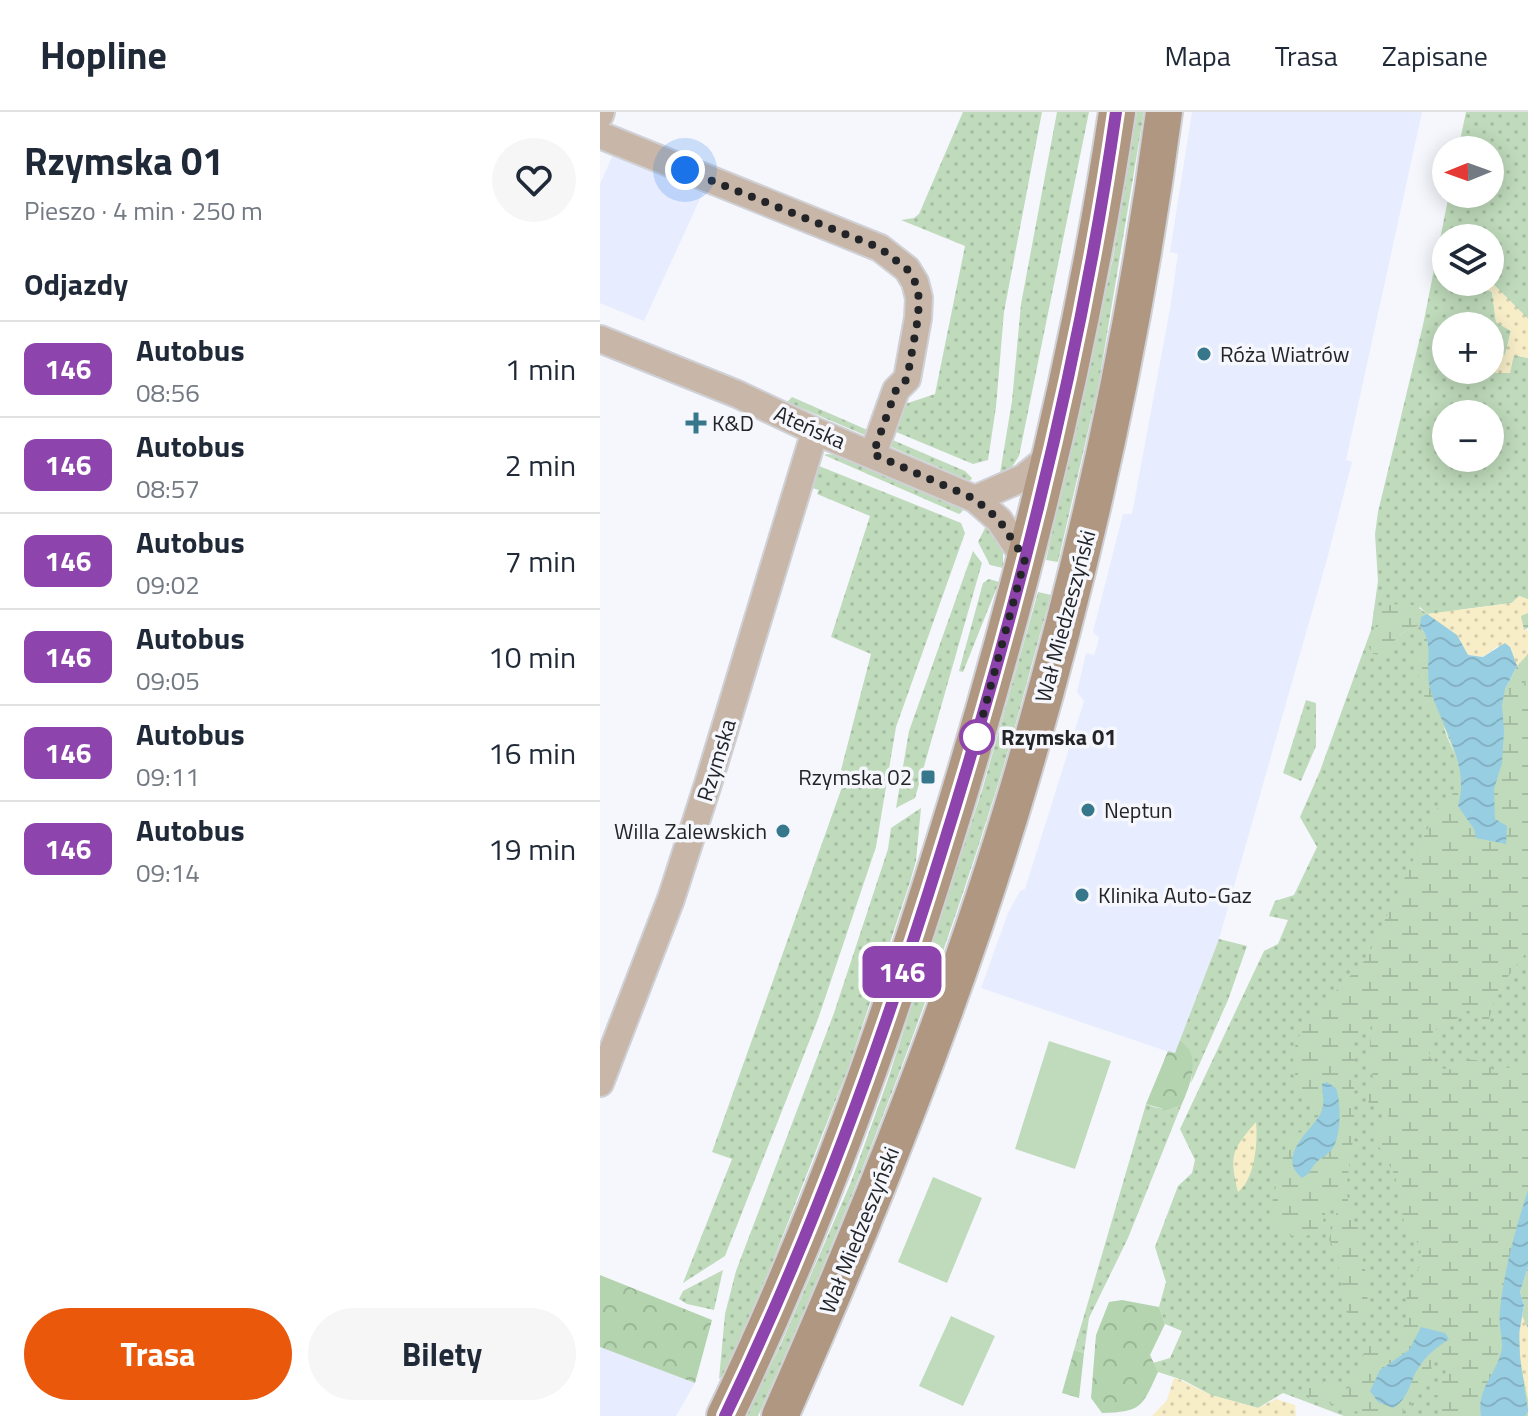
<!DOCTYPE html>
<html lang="pl">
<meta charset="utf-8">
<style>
body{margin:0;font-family:"Titillium Web",sans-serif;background:#f6f6f7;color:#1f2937;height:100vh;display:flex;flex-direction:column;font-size:30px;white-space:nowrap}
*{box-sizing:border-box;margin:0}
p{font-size:26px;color:#747a83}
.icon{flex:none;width:44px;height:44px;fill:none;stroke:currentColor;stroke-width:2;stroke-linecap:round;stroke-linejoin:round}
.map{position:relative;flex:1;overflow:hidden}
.details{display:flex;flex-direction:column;background:#fff;width:600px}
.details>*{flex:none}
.badge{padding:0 16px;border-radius:12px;font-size:28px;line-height:52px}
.needle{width:52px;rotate:269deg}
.tools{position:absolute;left:832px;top:24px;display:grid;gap:16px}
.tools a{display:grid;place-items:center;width:72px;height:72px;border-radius:50%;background:#fff;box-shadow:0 4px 20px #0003;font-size:40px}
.you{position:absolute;width:40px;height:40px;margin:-20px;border:6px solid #fff;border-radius:50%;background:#1a73e8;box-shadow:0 0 0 12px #1a73e833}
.map>.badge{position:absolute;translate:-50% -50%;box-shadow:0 0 0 4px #fff}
h2{padding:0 24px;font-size:30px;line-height:72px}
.round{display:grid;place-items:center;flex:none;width:84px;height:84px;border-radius:42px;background:#f6f6f7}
.overview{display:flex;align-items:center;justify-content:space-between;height:136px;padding:0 24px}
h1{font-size:38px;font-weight:700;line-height:60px}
.button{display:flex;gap:16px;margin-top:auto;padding:16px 24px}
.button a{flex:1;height:92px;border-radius:48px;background:#ea580c;color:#fff;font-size:32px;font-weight:700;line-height:92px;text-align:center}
.button a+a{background:#f6f6f7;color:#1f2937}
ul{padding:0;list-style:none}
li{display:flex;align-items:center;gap:24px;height:96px;padding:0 24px;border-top:2px solid #e0e1e3}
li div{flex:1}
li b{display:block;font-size:30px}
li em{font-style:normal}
li .badge{min-width:88px;font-weight:700;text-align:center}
header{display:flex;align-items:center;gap:48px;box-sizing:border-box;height:112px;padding:0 40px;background:#fff;border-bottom:2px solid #e0e1e3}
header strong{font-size:38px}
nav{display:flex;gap:44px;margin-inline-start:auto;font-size:28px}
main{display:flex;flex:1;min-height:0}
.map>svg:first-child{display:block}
.built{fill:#e7ecfe}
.grass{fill:url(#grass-dots);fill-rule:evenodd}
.forest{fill:url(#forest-crowns)}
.wetland{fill:url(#wetland-marsh);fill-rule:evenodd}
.sand{fill:url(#sand-dots)}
.garden{fill:#bfdbbb}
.water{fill:url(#water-waves)}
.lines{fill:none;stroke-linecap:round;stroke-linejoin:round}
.minor-casing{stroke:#cfd1d7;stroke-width:30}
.secondary-casing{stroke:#cfd1d7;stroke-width:40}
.minor{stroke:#c8b7a8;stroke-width:26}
.secondary{stroke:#b09781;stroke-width:36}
.line-casing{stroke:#fff;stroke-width:18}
.line{stroke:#8e44ad;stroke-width:12}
.walk{stroke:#232428;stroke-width:8;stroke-dasharray:0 14.4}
.poi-dot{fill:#37778b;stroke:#f5f7fd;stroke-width:3}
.stop-dot{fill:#fff;stroke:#8e44ad;stroke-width:4}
.labels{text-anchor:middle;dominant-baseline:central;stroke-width:7;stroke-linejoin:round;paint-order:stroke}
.poi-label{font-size:22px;fill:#232428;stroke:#f5f7fd;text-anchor:start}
.street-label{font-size:22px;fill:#232428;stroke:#f5f7fd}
.stop-label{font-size:22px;font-weight:bold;fill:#232428;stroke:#f5f7fd;text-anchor:start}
</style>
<header>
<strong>Hopline</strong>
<nav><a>Mapa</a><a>Trasa</a><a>Zapisane</a></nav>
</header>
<main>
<section class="details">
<div class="overview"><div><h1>Rzymska 01</h1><p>Pieszo · 4 min · 250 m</p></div><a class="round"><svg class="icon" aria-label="heart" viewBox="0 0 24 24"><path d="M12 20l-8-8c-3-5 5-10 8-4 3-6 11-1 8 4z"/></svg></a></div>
<h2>Odjazdy</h2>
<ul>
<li><span class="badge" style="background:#8e44ad;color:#fff">146</span><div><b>Autobus</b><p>08:56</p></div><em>1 min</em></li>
<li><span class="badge" style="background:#8e44ad;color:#fff">146</span><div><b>Autobus</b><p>08:57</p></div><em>2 min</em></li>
<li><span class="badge" style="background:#8e44ad;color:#fff">146</span><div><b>Autobus</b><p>09:02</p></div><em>7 min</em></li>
<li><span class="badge" style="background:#8e44ad;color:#fff">146</span><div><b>Autobus</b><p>09:05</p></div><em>10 min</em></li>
<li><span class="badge" style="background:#8e44ad;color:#fff">146</span><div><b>Autobus</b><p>09:11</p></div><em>16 min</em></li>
<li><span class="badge" style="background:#8e44ad;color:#fff">146</span><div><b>Autobus</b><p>09:14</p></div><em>19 min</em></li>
</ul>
<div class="button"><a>Trasa</a><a>Bilety</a></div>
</section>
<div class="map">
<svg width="928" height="1304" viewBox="0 0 928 1304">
<defs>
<pattern id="grass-dots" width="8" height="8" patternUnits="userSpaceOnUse" patternTransform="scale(2)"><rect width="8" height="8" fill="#bfdbbb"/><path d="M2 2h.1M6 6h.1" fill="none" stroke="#a4bca1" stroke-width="1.8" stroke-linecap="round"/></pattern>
<pattern id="forest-crowns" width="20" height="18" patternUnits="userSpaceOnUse" patternTransform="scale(2)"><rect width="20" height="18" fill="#b3d4ae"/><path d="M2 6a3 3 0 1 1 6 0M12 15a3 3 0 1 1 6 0" fill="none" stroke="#9ab696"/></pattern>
<pattern id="wetland-marsh" width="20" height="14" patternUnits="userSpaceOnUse" patternTransform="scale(2)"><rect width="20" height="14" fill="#bfdbbb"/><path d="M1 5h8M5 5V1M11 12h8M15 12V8" fill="none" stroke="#a4bca1"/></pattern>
<pattern id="sand-dots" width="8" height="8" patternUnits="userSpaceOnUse" patternTransform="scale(2)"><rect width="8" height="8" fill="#f7eec8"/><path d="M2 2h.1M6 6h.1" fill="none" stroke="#d3ccac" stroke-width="1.8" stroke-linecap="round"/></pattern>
<pattern id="water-waves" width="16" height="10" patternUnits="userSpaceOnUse" patternTransform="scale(2)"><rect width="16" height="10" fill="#98cee2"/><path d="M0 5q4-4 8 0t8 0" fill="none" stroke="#83b1c2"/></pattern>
</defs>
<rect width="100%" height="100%" fill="#f5f7fd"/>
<path class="built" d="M592 0H822L746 348 752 350 727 447 619 827 575 942 381 876 408 801 420 779 425 777 484 589 477 580 486 541 494 543 497 534 499 526 493 520 523 402H532L570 197 578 142 570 140Z
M16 36 105 76 44 209 0 191V72Z
M0 1235 95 1271 76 1304H0Z"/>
<path class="grass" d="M363 0H442L404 200 396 295 388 348 373 352 289 317 296 295 335 282 365 134 301 108 314 106 319 102Z
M457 0H489L419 344 407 363 399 367 412 289 421 192Z
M537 0H544L498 276 458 450 446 448 513 146Z
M866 0H928V207L890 169V126H846V170H872L892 180 896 210 911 219 905 244 894 242 890 236V214H880L882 202 860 208V214H846V258H890V256L896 261 914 243 928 246V487L919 484 912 491 827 502 820 495 799 524 810 515 820 514C837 536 831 565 837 591 846 635 870 671 895 707L928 542V1078L881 1304H744L683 1281 658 1296 611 1283 583 1268 558 1260 553 1251 570 1246 582 1219 565 1212 559 1195 566 1170 555 1135 578 1074 592 1061 595 1048 580 1017 664 839 678 832 688 808 669 804 675 789 694 783 717 735 700 705 720 659 771 518 778 469 775 422 778 400 823 213 849 82H890V38H858ZM846 302H890V346H846Z
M192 285 272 320 267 324 187 290Z
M288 326 365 359 372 366 370 369 287 333Z
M227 342 236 343 363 396 362 400 359 402 224 343Z
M219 354 361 411 365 421 296 615 276 735 218 907 125 1144 83 1171 132 1047 112 1040 247 661 241 658 271 542 231 525 270 404 217 382 219 378 212 376Z
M388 410 403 437V456L390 453 378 430Z
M373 439 382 451 315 686 296 696 309 619Z
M389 467 399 470 363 560 359 559 383 471Z
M438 480 451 483C432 549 416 616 395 682 329 893 249 1102 158 1304H146L181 1232 251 1070 287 970 383 675Z
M706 588 716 591V634L701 669 683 661Z
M321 696 316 749 310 770 249 954 171 1154 124 1263 119 1267 125 1202 136 1159 234 901 288 737 291 716Z
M619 827 647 834 628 888 591 971C593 955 595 939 580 928Z
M546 992C558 997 568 999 581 994L528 1126 489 1206 484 1241 474 1238Z
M123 1158 114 1198 87 1192 79 1187 83 1179Z"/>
<path class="forest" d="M580 928C603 944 590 973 581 994L567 998 546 992 568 939 575 941Z
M0 1163 112 1208 95 1271 0 1235Z
M522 1188 559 1195 565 1212 550 1243 558 1260C542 1295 542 1300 502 1301L491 1286 496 1223 509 1190Z
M474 1238 484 1241 479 1286 462 1281Z"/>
<path class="wetland" d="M919 484 928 487V516L924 518 928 524V567L924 572 928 597V838L898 878 889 907 880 912 876 898 865 899 855 908 833 919 829 944 838 955 849 958C868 946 875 943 893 958L928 953V1091L913 1147 919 1222 924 1193 920 1180 928 1155V1304H840L841 1295 835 1282 849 1253 832 1247 831 1266 811 1292 794 1304H771L702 1282V1272L721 1270 744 1278 751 1275 767 1233 777 1226 786 1242 797 1235 806 1207 807 1174 820 1154 821 1136 804 1110 795 1063 778 1033V1020L789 1005 784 996 769 991 763 980 773 967 769 940 773 909 764 910 754 932V1021L746 1077 751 1104 761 1121V1141L767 1166 768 1207 758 1213 746 1199 736 1139 729 1128 738 1095 728 1093 719 1121C692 1128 686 1125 669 1103L686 1033 690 1023 706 1019 698 1029 709 1062 716 1050 728 1042 722 972V999L717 1008 711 985 697 972 693 951 696 929 708 909 767 846 838 695 850 689 861 658 845 617 828 597 816 555 826 522 820 514C802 516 793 530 783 543L773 542 769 535 782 494C801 492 812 488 827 502L859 497 900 510ZM898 534 917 554 905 577 863 537Z"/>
<path class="sand" d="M890 169 928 207V246L914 243 910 261H896L890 256V236L894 242 905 243 911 219 896 210 892 180 872 170Z
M919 484 928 487V501L921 504 924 518H928V542L917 554 910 535 898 534 883 545 868 543 856 523 827 502 912 491Z
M656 1010C658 1030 655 1067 638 1080 629 1043 632 1038 656 1010Z
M922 1204 928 1216V1288C922 1259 916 1234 922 1204Z
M574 1265 611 1283 658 1296 676 1287 695 1293 696 1304H552L567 1288Z"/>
<path class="garden" d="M449 929 511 949 475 1057 415 1037Z
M333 1065 382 1086 347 1171 298 1150Z
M351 1204 395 1224 363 1294 319 1274Z"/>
<path class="water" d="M827 502 857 523 868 543 883 545 905 531 910 535 917 554 905 577 902 593 904 619 902 651 894 677 895 707 907 714 906 732 876 726 874 717 858 694C870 653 843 617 831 580 823 556 836 534 820 514L821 505Z
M727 970 736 976C741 990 741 1020 734 1034 730 1043 720 1045 715 1052 709 1059 710 1062 702 1066 673 1043 718 1014 722 998 725 991 722 980 722 972Z
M928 1078V1155L920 1180 924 1193 919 1222 920 1247 928 1299 925 1304H881C876 1275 899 1260 902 1235 902 1222 898 1210 900 1198 904 1157 916 1116 928 1078Z
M821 1215 845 1221 849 1227C835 1237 827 1242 817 1258 809 1273 808 1287 793 1296L778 1290 770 1279 780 1258 809 1238Z"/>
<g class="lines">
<g class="minor-casing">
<path id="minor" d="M0 3 1 0
M0 23 280 136 307 157 315 170 319 186 318 206 307 267 296 278 273 342
M0 227 137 282 215 319 375 387 399 408 425 447
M375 387 423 366 449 345
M0 971 71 787 108 672 215 319"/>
</g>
<g class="secondary-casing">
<path id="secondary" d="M125 1304C215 1117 284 925 345 728 419 490 480 247 517 0
M180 1304C271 1098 356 886 420 670 485 450 534 227 564 0"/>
</g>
<use href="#minor" class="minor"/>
<use href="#secondary" class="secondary"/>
</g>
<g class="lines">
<g class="line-casing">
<path id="line" d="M125 1304C213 1122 281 934 341 741 417 499 480 251 516 0"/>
</g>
<use href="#line" class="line"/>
<path class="walk" d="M85 58 280 136 307 157 315 170 319 186 318 206 307 267 296 278 273 342 375 387 399 408 425 447 377 625"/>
</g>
<g class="poi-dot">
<circle cx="604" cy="242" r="8"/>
<path d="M92 299h8v8h8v8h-8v8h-8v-8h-8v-8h8z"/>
<rect x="320" y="657" width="16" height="16" rx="4"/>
<circle cx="488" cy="698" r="8"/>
<circle cx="183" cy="719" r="8"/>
<circle cx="482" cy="783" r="8"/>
</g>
<circle class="stop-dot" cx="377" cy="625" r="16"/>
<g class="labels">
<g class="poi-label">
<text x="620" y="242">Róża Wiatrów</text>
<text x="112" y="311">K&amp;D</text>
<text x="312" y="665" text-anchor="end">Rzymska 02</text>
<text x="504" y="698">Neptun</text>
<text x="167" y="719" text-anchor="end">Willa Zalewskich</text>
<text x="498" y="783">Klinika Auto-Gaz</text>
</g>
<g class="street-label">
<text transform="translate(210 315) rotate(24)">Ateńska</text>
<text transform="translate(465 504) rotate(-75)">Wał Miedzeszyński</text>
<text transform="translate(116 648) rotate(-73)">Rzymska</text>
<text transform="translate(259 1118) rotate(-68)">Wał Miedzeszyński</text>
</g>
<g class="stop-label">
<text x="401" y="625">Rzymska 01</text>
</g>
</g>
</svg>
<div class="tools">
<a><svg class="needle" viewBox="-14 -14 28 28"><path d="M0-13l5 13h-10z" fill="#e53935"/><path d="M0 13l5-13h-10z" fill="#747a83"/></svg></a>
<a><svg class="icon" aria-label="layers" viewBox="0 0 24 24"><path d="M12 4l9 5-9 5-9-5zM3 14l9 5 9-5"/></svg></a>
<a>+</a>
<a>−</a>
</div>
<div class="you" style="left:85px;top:58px"></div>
<b class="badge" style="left:302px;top:860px;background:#8e44ad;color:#fff">146</b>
</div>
</main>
